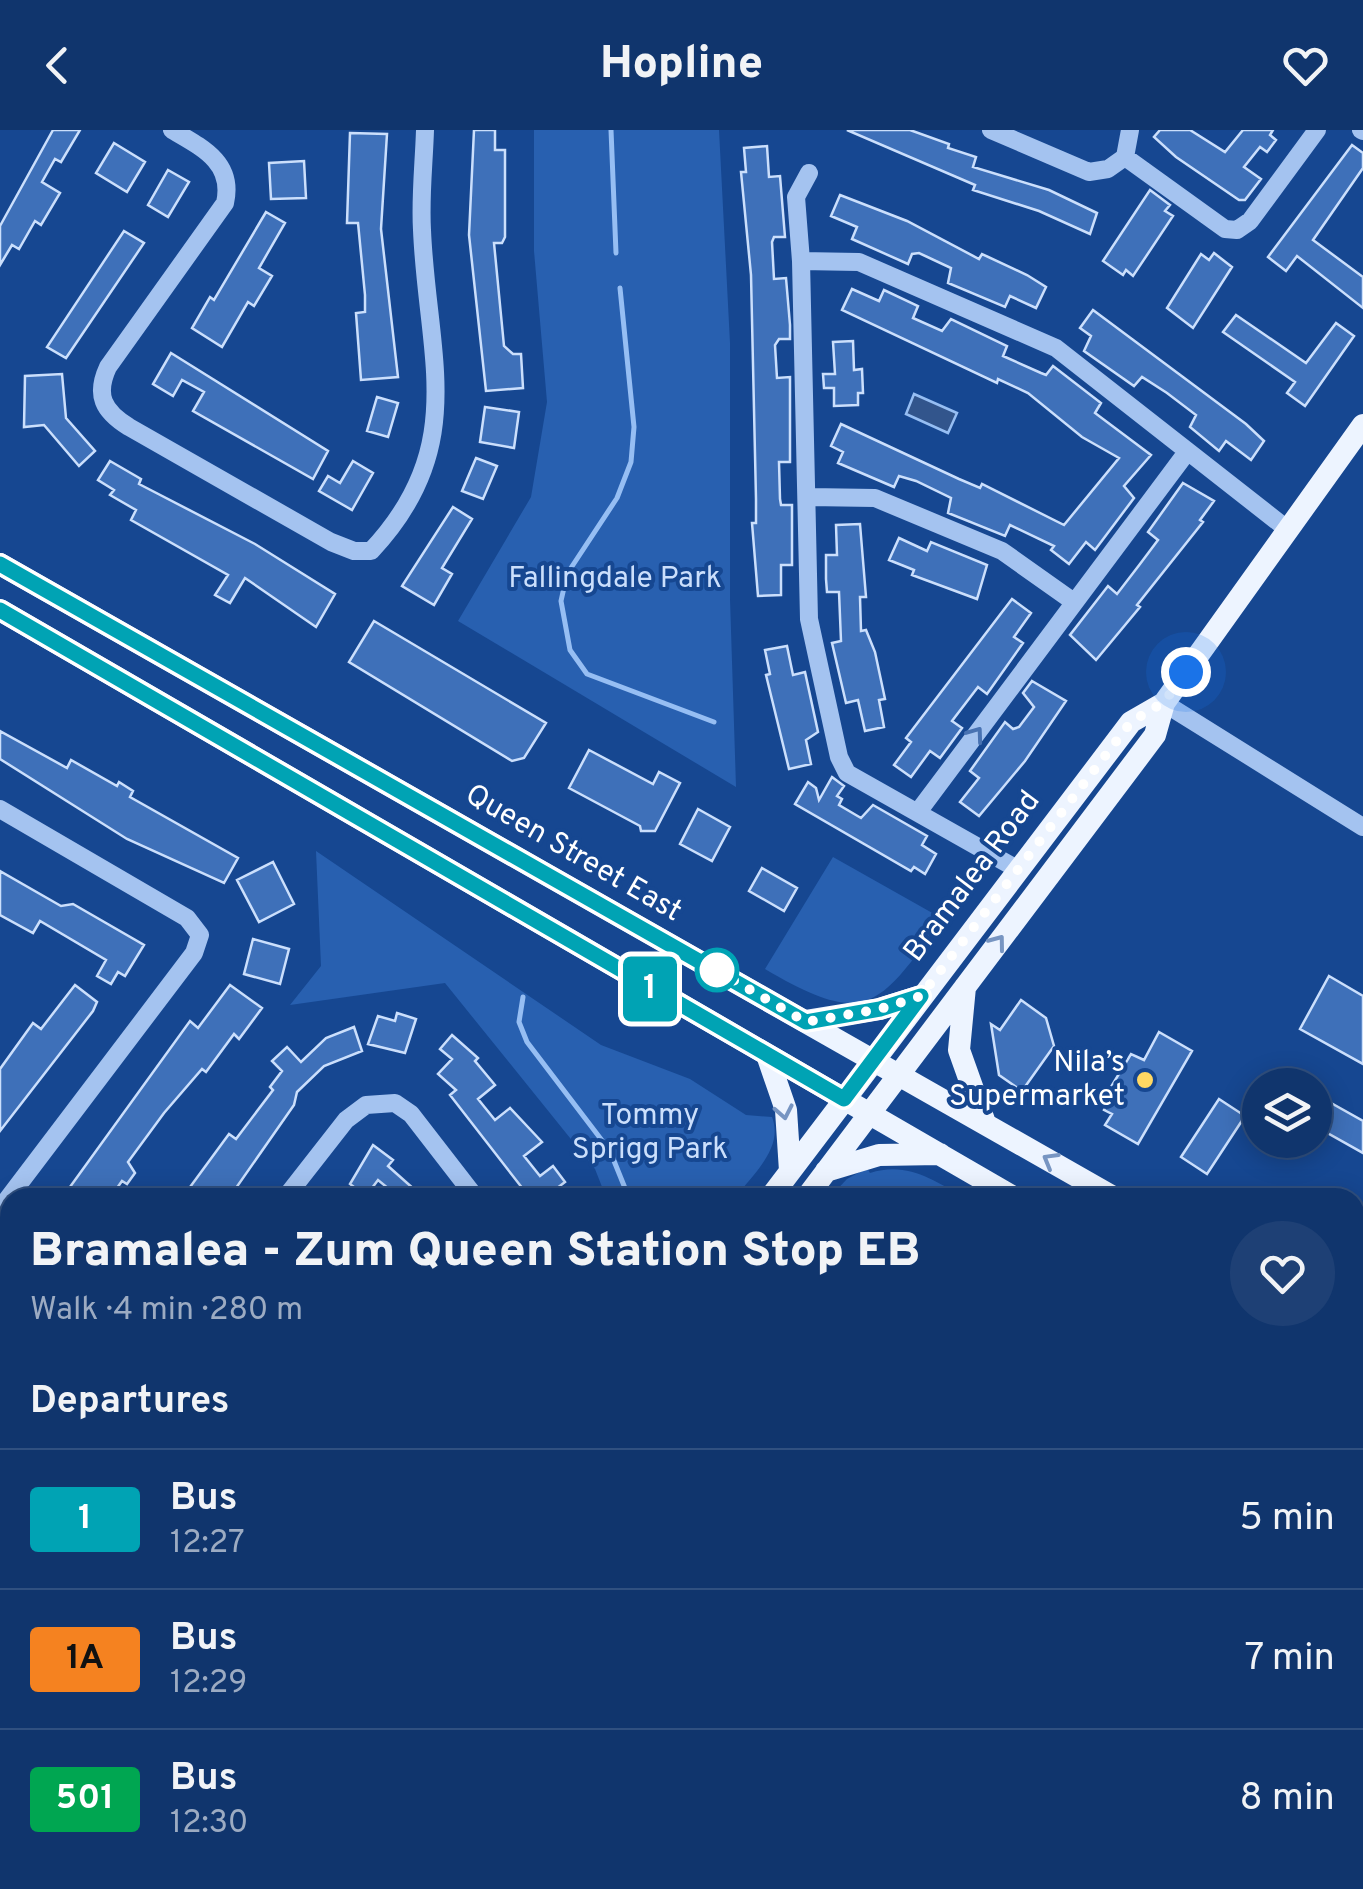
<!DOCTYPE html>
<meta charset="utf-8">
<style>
body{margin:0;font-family:Overpass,sans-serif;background:#1e4075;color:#f1f3f6;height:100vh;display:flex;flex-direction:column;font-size:38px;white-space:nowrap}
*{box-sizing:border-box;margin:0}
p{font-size:32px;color:#9cabc2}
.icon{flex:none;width:55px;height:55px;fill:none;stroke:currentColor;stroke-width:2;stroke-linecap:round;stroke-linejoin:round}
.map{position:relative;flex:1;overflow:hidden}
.drawer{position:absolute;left:0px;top:1058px;width:1365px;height:702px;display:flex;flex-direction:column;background:#10356d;border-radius:30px 30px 0 0;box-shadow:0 5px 25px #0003,0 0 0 2px #305080}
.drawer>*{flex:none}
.badge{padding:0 20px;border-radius:8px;font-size:35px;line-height:65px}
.buttons{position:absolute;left:1242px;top:938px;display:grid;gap:20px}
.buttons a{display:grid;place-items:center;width:90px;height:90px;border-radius:50%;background:#10356d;box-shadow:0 5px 25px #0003,0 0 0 2px #305080;font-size:50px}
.you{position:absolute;width:50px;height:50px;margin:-25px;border:8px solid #fff;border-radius:50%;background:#1a73e8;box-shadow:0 0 0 15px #1a73e833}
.map>.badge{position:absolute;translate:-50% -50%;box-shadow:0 0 0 5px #fff}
h2{padding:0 30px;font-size:38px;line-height:90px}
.round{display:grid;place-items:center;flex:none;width:105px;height:105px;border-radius:52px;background:#1e4075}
.headline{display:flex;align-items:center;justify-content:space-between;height:170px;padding:0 30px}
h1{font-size:48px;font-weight:800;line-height:75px}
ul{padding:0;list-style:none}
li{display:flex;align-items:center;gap:30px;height:140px;padding:0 30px;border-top:2px solid #305080}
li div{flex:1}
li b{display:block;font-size:38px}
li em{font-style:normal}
li .badge{min-width:110px;font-weight:700;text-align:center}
header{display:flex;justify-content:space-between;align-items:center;height:130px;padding:0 30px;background:#10356d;font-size:45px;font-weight:800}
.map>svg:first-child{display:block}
.green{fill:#2860b0}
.water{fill:#32558c;stroke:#96bef3;stroke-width:2.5}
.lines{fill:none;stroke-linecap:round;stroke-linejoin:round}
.stream{stroke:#96bef3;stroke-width:5}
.building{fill:#3e70b9;stroke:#cbdffc;stroke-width:2.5}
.minor{stroke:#a4c3f0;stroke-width:18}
.major{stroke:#edf4ff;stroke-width:22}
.oneway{stroke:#4872b2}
.oneway2{stroke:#7795c2}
.line-casing{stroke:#fff;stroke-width:22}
.line{stroke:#00a3b4;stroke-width:15}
.walk{stroke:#fff;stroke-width:10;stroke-dasharray:0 18}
.stop-dot{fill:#fff;stroke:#00a3b4;stroke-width:5}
.poi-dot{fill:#ffd863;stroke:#164791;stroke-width:4}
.labels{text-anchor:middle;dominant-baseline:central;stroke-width:8;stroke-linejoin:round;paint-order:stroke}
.park-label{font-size:30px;fill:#cbdffc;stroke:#164791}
.street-label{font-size:30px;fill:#fff;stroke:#164791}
.poi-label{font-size:30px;fill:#fff;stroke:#164791;text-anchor:end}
</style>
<header><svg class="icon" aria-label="back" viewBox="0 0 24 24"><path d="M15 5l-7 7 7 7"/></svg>Hopline<svg class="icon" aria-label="heart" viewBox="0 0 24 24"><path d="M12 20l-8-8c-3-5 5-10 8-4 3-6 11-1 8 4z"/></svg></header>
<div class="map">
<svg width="1363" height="1759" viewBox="0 0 1363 1759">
<rect width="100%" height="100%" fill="#164791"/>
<path class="green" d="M534 0H719L730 213V469L736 657 458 491 531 367 547 272 534 121Z
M316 721 601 915 690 949 746 985 772 987C784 1018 753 1044 736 1067H606L595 1039 445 853 290 875 321 836Z
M833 727 943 789C879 876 868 900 765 839Z
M867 1038 870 1043C907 1031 933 1050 964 1067L829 1068 847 1049Z
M1355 1277 1363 1281V1759H294L301 1750H1355Z"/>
<path class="water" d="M914 264 957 283 948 303 906 284Z"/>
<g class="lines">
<path class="stream" d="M611 0 616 123
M620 158 634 297 631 332 617 368 567 444 561 471 570 520 587 544 714 592
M523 867 519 892 527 912 610 1021 629 1068"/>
</g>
<path class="building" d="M53 0H80L61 32 55 29 42 52 60 63 41 95 35 91 19 119 12 115 0 135V96Z
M474 0H495V20H505V107L502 113H494L504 216 513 224H521L523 258 486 261 469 105Z
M847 0H910L949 14 948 18 976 27 973 37 1049 60 1097 83 1090 104 1039 81 973 60 975 55Z
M1160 0H1190L1225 22 1243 0H1273L1270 5 1276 10 1267 22 1260 17 1244 37 1261 49 1245 70H1239L1176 27 1154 7Z
M350 3 387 4 381 99 398 247 361 250 356 183 365 182V165L358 93H347Z
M114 13 145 32 127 62 96 43Z
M1352 15 1363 23V38L1313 110 1363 147V178L1297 126 1286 141 1268 127Z
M767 16 769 47 780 46 785 107H774L772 112 774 149 786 148 790 195V209H779L775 215 777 248 790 247V332H779L780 369 781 375H792V435H781V465L758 466 752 393H756V369L751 145 741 42H746L744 18Z
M304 31 306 68 271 69 269 33Z
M168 40 189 52 168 87 148 75Z
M1150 60 1170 75 1165 81 1173 86 1133 146 1126 140 1123 145 1103 131Z
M840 65 907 91 979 129 982 124 1027 145 1046 157 1036 178 1010 166 1005 177 948 153 951 138 919 123 912 124 908 134 852 109 857 97 831 86Z
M266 82 285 93 259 138 272 146 254 176 248 172 222 217 192 198 210 167 214 170Z
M124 101 144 113 66 228 47 217Z
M1214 123 1232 137 1193 198 1167 178 1201 124 1209 130Z
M852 159 879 171 884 160 918 176 913 188 942 201 951 189 1007 216 1003 226 1041 243 1046 245 1053 236 1101 273 1095 283 1151 325 1124 356 1134 368 1095 420 1086 412 1069 434 1051 420 1054 416 1010 395 1005 406 948 383 951 368 916 351 899 346 894 357 838 333 843 322 831 316 841 294 959 349 980 358 982 354 1064 395 1119 328 1082 307 1028 263 998 249 997 253 842 180Z
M1093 180 1246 294 1264 311 1251 330 1226 311 1219 321 1190 297 1196 285 1167 263 1142 247 1134 256 1084 221 1091 206 1080 198Z
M1236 185 1306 233 1336 193 1354 206 1305 276 1287 263 1295 252 1223 202Z
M853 211 854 240 862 239 863 263H858V275L834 276V258H824L823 244H835L833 212Z
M171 223 328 321 313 349 193 281 204 262 182 250 173 266 153 254Z
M62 244 66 288 95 321 79 336 44 295 24 297 25 246Z
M377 267 398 273 388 307 367 301Z
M485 277 519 282 514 318 480 312Z
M476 328 497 336 483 369 462 361Z
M110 331 141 349 139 354 255 414 335 464 316 497 245 448 230 473 215 465 228 445 131 390 136 380 110 365 114 360 98 350Z
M353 331 373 343 352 380 319 361 328 346 340 353Z
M1183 353 1214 371 1200 390 1203 392 1137 475 1140 477 1096 530 1070 505 1108 456 1117 464 1140 434 1158 410 1148 402Z
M453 377 472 389 442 438 452 444 434 475 402 456Z
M860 394 866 467H860L861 501 866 500 875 522 885 569 879 570 884 597 865 601 858 570 846 573 832 513 841 511 839 462H827L826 449V425H837L836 395Z
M899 408 927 421 931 412 987 435 977 469 912 445 914 440 889 430Z
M1012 469 1031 483 1014 507 1023 513 987 564 978 557 952 591 962 598 940 628 930 621 911 647 894 635 911 612 906 608Z
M374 491 546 593 524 628 512 631 349 532Z
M787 516 793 545 805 542 818 602 806 610 811 634 789 639 766 545 770 544 765 520Z
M1032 551 1066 571 1025 631 979 686 960 672 979 648 970 641 1005 592 1013 599 1019 597 1034 577 1023 563Z
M0 601 67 638 71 630 117 656 119 652 133 661 130 667 238 728 224 753 127 709 0 629Z
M589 620 653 654 659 642 680 653 655 701H641L640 696 569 658Z
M832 647 844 656 837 666 842 669 839 675 861 688 873 675 927 706 922 715 936 724 925 744 914 737 911 741 795 674 808 652 816 658 819 670Z
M698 679 730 697 712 731 680 714Z
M273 732 294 774 259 792 237 750Z
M762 738 797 758 784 781 749 761Z
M0 741 61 776 73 774 144 815 125 846 118 842 111 854 97 846 106 830 40 791 33 803 0 785Z
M253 809 289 819 280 854 244 844Z
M1329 846 1363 866V934L1300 899Z
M75 855 97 872 93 881 0 1001V939L33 893 41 899Z
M230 855 262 878 239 909 234 904 206 942 202 939 164 983 128 1032 135 1043 127 1054 122 1051 110 1068H62L190 891 198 898Z
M1021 870 1046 888 1054 916 1022 961 999 945 991 894 1000 900Z
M397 883 416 889 405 923 368 914 378 886 395 891Z
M354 897 362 921 324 936 297 962 294 975 229 1068H182L229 1004 236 1009 273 960 270 957 282 941 272 931 287 917 301 932 326 908Z
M1159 902 1192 921 1138 1014 1105 995 1112 984 1104 980 1107 973 1103 970 1131 924 1144 930Z
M452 905 478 928 475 931 495 955 478 969 495 990 510 978 542 1012 524 1026 540 1046 553 1036 565 1052 552 1062 557 1068H530L450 965 456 960 438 944 452 929 440 919Z
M1315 964 1363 991V1023L1315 996Z
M1219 969 1245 986 1207 1044 1181 1027Z
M373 1015 393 1030 388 1036 424 1068H400L378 1050 366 1066 350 1054Z"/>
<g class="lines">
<path class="minor" d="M172 0C203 18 234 33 225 73L108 237C95 265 103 281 129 297L331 412 354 421H371C470 316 427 225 422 100 420 67 424 33 425 0
M991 0 1089 42 1108 39 1125 27 1130 0
M1361 0 1363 1
M1125 27 1225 99 1237 100 1250 91 1317 0
M801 131 796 67 809 43
M809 367 875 368 1002 421 1074 472
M1164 573 1363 697
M0 679 187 788 200 805 194 823 0 1079
M918 682 1187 322
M1017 739 847 643 839 627 809 489 801 131 859 132 1056 218 1287 399
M285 1068 346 990 366 975 395 973 411 984 476 1068
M0 1263 10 1283
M0 1512 10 1475
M0 1724 10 1732
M33 1750 45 1759"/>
<path class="major" d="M0 434 1115 1068
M0 480 1015 1068
M965 857 959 920 985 993
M805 891 879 879 921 866
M767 925 786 980 790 1041
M826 1041 879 1025 940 1024
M770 1068 1131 592 1164 573
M806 1068 1155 605 1164 573 1363 295
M1355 1205 1363 1209
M1355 1254 1363 1258
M269 1759 276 1750"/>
</g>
<defs><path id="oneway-chevron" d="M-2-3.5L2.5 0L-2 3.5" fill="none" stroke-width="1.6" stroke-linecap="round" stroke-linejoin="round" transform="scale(2.5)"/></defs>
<use class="oneway" href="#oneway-chevron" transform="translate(976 604) rotate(-54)"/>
<g class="oneway2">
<use href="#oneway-chevron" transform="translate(998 812) rotate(-53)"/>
<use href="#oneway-chevron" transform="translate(784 982) rotate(79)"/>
<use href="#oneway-chevron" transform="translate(1050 1030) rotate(-150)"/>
</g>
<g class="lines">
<g class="line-casing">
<path id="line" d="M0 434 806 892 880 879 921 866 844 969 0 480"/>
</g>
<use href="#line" class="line"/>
<path class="walk" d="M717 840 702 832 806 892 880 879 921 866 1131 592 1164 572 1186 542"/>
</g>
<circle class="stop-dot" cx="717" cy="840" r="20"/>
<circle class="poi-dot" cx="1145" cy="950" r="10"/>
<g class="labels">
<g class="park-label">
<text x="615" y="449">Fallingdale Park</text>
<text x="650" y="986">Tommy<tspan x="650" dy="34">Sprigg Park</tspan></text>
</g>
<g class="street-label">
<text transform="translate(573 724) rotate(30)">Queen Street East</text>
<text transform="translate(973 747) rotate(-53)">Bramalea Road</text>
</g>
<g class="poi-label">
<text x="1125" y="933">Nila’s<tspan x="1125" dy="34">Supermarket</tspan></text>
</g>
</g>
</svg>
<div class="buttons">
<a><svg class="icon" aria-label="layers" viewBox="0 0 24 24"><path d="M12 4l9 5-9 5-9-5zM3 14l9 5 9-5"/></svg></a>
</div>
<div class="you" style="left:1186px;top:542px"></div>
<b class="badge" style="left:650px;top:859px;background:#00a3b4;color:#fff">1</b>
<section class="drawer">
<div class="headline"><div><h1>Bramalea - Zum Queen Station Stop EB</h1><p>Walk · 4 min · 280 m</p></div><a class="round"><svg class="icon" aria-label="heart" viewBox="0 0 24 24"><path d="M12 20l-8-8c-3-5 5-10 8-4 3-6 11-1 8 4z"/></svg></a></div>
<h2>Departures</h2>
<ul>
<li><span class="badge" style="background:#00a3b4;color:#fff">1</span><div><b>Bus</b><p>12:27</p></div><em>5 min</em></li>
<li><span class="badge" style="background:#f58220;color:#111">1A</span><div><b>Bus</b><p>12:29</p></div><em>7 min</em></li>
<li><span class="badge" style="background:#00a651;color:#fff">501</span><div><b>Bus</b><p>12:30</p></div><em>8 min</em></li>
</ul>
</section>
</div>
